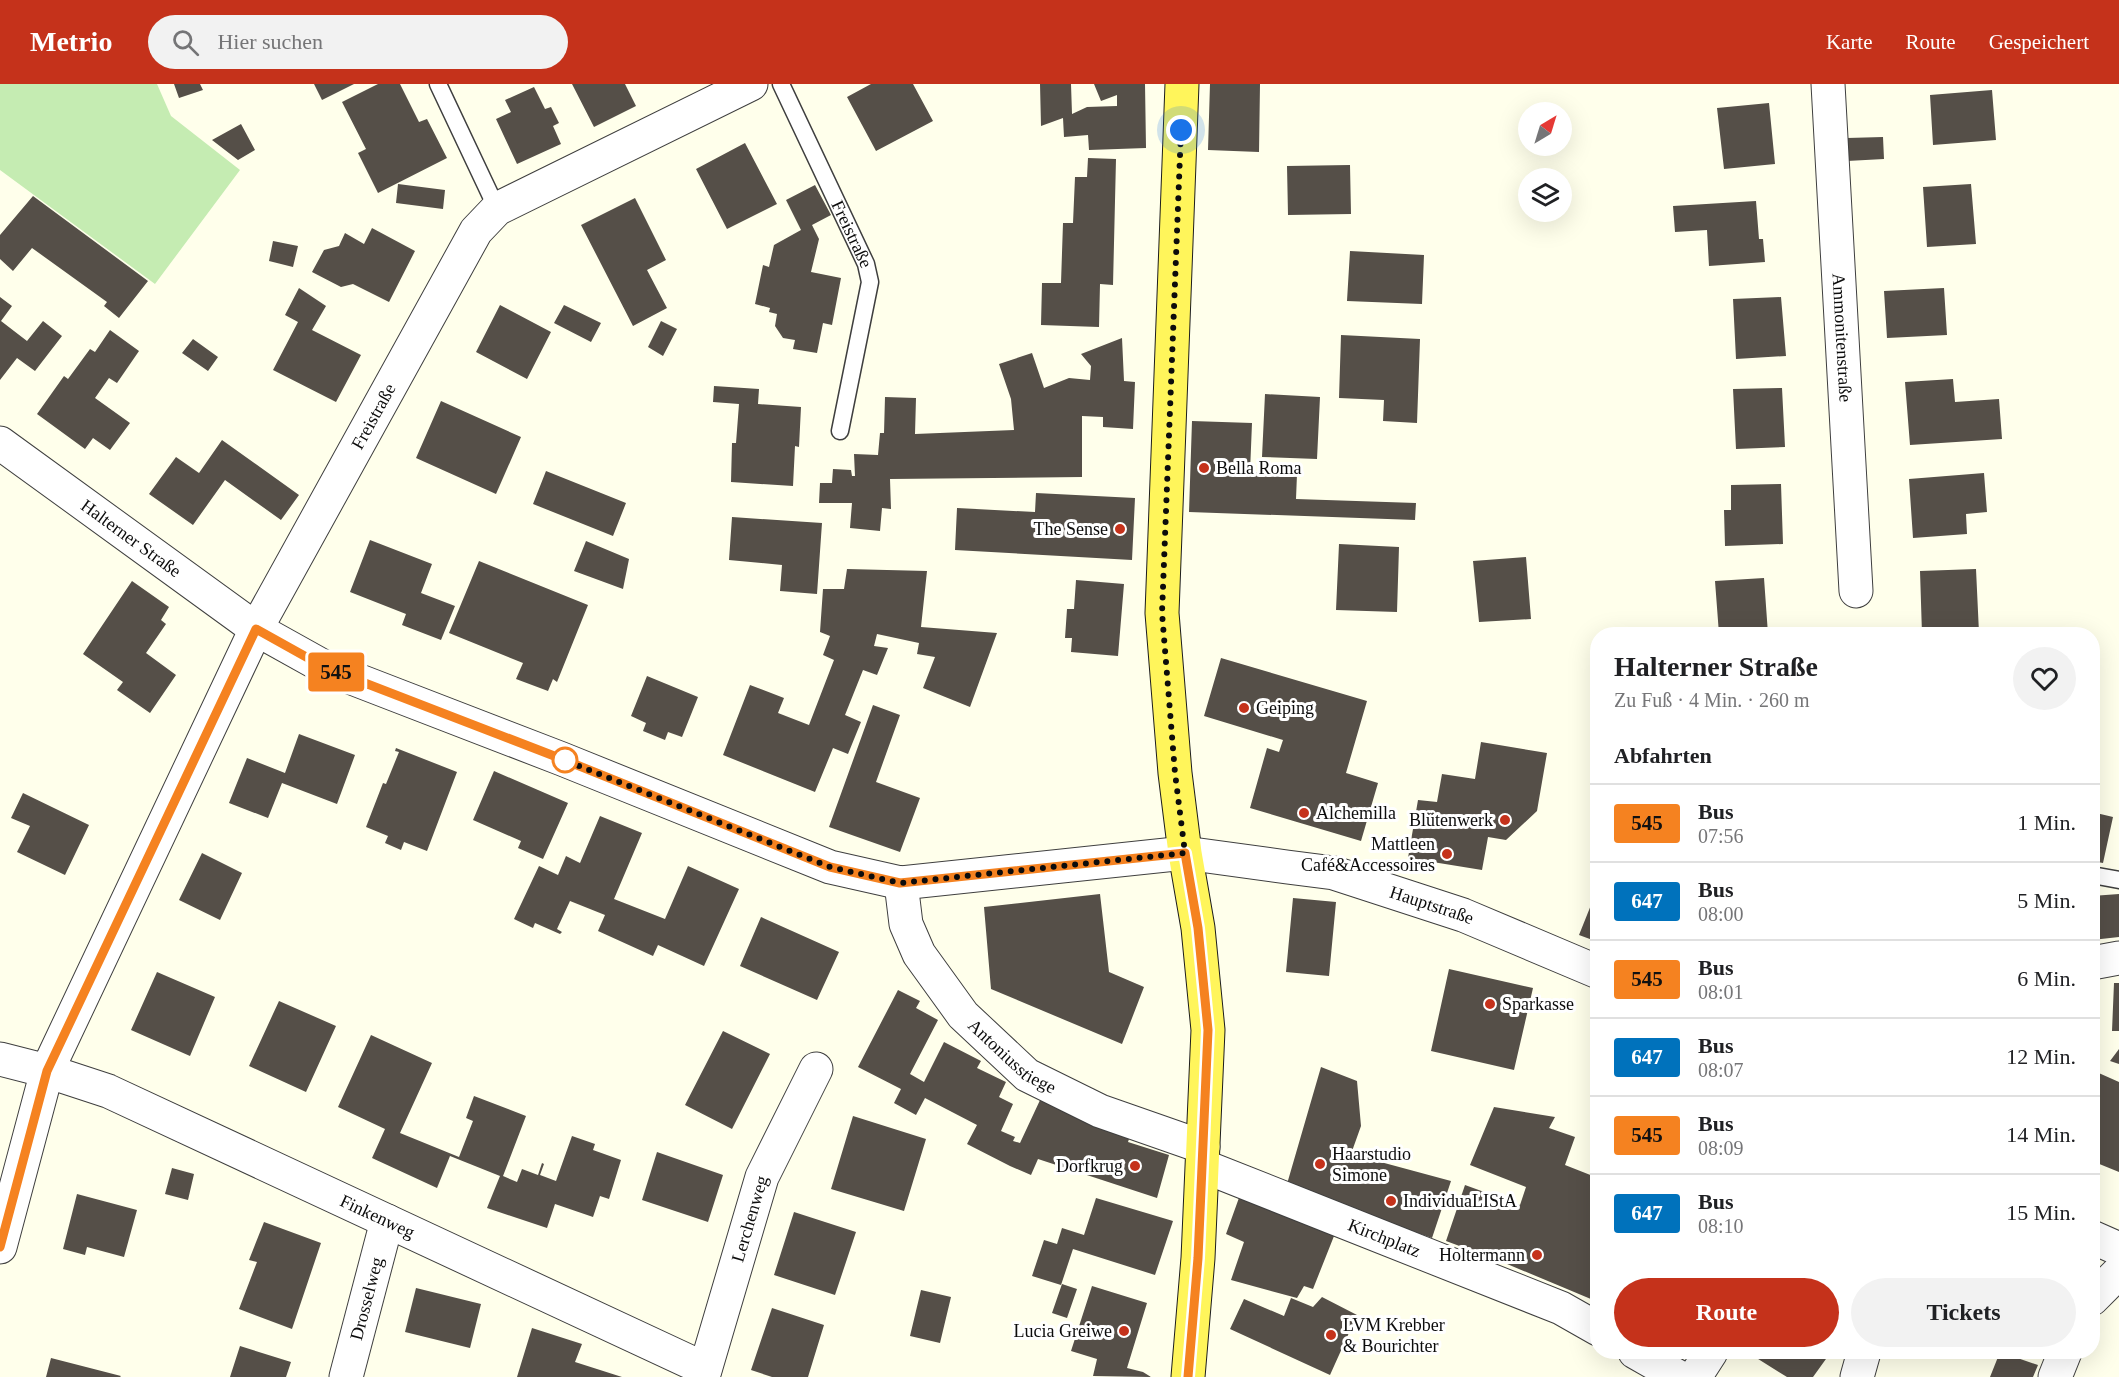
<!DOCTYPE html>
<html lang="de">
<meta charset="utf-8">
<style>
body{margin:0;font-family:"Times New Roman",serif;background:#f2f2f2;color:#202124;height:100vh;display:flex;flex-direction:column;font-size:22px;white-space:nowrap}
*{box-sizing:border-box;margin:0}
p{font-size:20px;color:#757577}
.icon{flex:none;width:33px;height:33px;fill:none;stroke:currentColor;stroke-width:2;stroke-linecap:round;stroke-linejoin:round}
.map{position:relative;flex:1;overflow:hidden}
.sheet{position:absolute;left:1590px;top:543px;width:510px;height:732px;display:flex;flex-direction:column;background:#fff;border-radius:24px;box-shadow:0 6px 24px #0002}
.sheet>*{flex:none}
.badge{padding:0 12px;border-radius:4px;font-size:21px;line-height:39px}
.needle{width:39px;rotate:38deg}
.tools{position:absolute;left:1518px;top:18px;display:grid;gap:12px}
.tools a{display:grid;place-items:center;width:54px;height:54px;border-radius:50%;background:#fff;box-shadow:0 6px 24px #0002;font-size:30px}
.you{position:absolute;width:30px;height:30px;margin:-15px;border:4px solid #fff;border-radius:50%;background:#1a73e8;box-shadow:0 0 0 9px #1a73e833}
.map>.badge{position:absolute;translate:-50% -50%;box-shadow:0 0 0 3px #fff}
h2{padding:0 24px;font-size:22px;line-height:54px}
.round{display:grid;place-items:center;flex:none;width:63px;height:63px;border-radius:32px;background:#f2f2f2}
.summary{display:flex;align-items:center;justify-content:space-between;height:102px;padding:0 24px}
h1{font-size:28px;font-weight:600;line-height:45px}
.action{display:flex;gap:12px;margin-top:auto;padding:12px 24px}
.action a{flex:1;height:69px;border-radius:36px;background:#c5321b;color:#fff;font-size:24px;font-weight:600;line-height:69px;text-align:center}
.action a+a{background:#f2f2f2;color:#202124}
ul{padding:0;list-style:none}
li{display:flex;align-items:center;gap:18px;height:78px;padding:0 24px;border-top:2px solid #e0e0e0}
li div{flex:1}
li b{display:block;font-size:22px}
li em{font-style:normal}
li .badge{min-width:66px;font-weight:700;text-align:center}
header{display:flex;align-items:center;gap:36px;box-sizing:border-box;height:84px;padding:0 30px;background:#c5321b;color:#fff}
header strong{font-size:28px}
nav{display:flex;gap:33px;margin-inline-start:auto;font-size:21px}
.search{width:420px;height:54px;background:#f2f2f2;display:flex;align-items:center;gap:15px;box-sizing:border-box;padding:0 21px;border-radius:33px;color:#757577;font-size:22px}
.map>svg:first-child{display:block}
.green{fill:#c5ecb2}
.building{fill:#554f48}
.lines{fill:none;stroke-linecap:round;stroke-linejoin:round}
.service-casing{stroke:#3f3f3f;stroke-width:19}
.minor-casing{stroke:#3f3f3f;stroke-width:35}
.tertiary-casing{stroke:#3f3f3f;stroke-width:35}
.primary-casing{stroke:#1d1d1d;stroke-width:35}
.service{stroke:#fff;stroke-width:16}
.minor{stroke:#fff;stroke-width:33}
.tertiary{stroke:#fff;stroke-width:33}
.primary{stroke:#fff55b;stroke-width:33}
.line-casing{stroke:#fff;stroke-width:14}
.line{stroke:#f58220;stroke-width:9}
.walk{stroke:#0c0c0c;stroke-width:6;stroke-dasharray:0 10.8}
.poi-dot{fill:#c5321b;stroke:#fff;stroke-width:2}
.stop-dot{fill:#fff;stroke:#f58220;stroke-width:3}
.labels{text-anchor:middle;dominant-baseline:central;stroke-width:6;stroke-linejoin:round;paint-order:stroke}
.street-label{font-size:18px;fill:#0c0c0c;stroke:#fff}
.poi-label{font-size:18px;fill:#0c0c0c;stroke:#fff;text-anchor:start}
</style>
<header>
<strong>Metrio</strong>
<div class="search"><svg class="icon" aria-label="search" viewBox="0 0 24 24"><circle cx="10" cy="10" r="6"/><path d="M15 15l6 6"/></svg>Hier suchen</div>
<nav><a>Karte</a><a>Route</a><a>Gespeichert</a></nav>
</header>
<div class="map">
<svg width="2119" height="1293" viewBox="0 0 2119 1293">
<rect width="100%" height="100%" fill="#ffffeb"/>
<path class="green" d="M0 0H157L171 32 240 86 155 200 0 86Z"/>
<path class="building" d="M174 0H200L203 6 179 14Z
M314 0H354L322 16Z
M378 0H400L419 38 427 35 447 74 378 109 358 69 366 65 342 18Z
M572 0H625L636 22 594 43Z
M871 0H913L933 37 876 67 847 13Z
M1040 0H1071L1072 30 1087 23 1117 22V11L1101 17 1094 0H1145L1146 64 1089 66 1088 51 1064 53 1063 34 1041 42Z
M1210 0H1260L1259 68 1208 66Z
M534 3 545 25 551 23 559 39 553 42 561 60 517 80 496 35 511 28 505 16Z
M1992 6 1996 56 1933 61 1930 11Z
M1769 19 1775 80 1724 85 1717 24Z
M241 40 255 66 238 76 212 56Z
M1883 53 1884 75 1847 77V54Z
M745 59 777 120 727 145 696 85Z
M1088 74 1116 75 1113 201 1100 200 1099 243 1041 241 1042 199H1061L1063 139H1073L1075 93H1087Z
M1350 81 1351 130 1288 131 1287 82Z
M398 100 445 106 443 125 396 119Z
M1971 100 1976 160 1927 163 1923 103Z
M815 101 831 131 812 141 819 155 811 188 841 194 832 241 823 239 817 269 793 265 795 256 783 254 775 242 777 230 769 228 770 224 755 220 763 181 769 183 774 161 801 146 786 116Z
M33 112 148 197 119 234 104 222 107 218 32 164 13 187 0 175V151Z
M635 114 666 176 647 186 667 224 633 242 581 141Z
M1756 117 1759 155H1763L1765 178 1709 182 1707 146 1675 148 1673 122Z
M372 144 415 167 389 218 353 200 341 203 312 188 324 166 339 162 345 149 364 160Z
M273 157 298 162 293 183 269 177Z
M1350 167 1424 171 1422 220 1347 217Z
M299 204 326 222 312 246 361 271 336 318 273 286 298 238 285 231Z
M1944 204 1947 251 1887 254 1884 207Z
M0 213 12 222 1 237 27 257 43 237 62 252 35 287 17 274 0 296Z
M1781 213 1786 272 1736 275 1733 215Z
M500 221 551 248 527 295 476 268Z
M564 221 601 239 591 258 554 239Z
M661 237 677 245 663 272 648 263Z
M110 246 139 267 117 299 109 294 95 314 130 339 110 366 93 354 85 365 37 330 64 292 68 295 90 265 95 268Z
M1341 251 1420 255 1417 339 1383 337 1384 316 1339 314Z
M1122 254 1124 297 1135 298 1133 345 1103 343V333L1082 332V393L890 395 891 425 882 424 880 447 850 444 852 419H819L820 399H832L833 385 851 386 852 392H855L854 370 878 371 880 349H884L885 313 916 314 915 350 1014 346 1011 315 999 280 1032 269 1044 304 1069 294 1090 296 1091 282 1081 270Z
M193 255 218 273 208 287 182 269Z
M1953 295 1955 318 1999 315 2002 355 1910 361 1905 298Z
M714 302 759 305 758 320 801 323 799 363 795 362 793 402 731 398 732 359H736L739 320 713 318Z
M1782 304 1785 363 1736 365 1733 305Z
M1265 310 1320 313 1317 375 1262 373Z
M441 317 521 353 496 410 416 374Z
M1192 337 1252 339 1250 388 1297 390 1296 415 1416 419 1415 436 1189 428Z
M222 356 299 411 281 436 225 396 193 441 149 410 176 373 199 389Z
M546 387 626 419 613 452 533 420Z
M1984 389 1987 428 1966 430 1967 450 1913 454 1909 395Z
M1781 400 1783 460 1725 462 1724 426H1731V401Z
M1036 409 1135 414 1132 476 955 466 957 424 1035 428Z
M732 433 822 439 817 510 780 507 782 481 729 476Z
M370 456 432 480 421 509 455 522 441 556 402 541 406 530 350 508Z
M586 457 629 475 623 505 574 487Z
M1339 460 1399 463 1397 528 1336 526Z
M1526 473 1531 535 1479 538 1473 477Z
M479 477 588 521 557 598 553 595 548 607 516 595 523 579 449 549Z
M847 485 927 487 921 543 997 549 970 623 923 604 935 573 917 570 919 559 877 550 874 562 888 564 877 591 863 586 845 631 861 638 848 670 833 664 815 708 723 671 750 601 784 614 778 629 809 641 834 576 823 571 830 552 820 548 823 505H844Z
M1976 485 1979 549 1922 550 1920 487Z
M1764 494 1768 550H1719L1715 497Z
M1076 496 1124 500 1118 572 1071 568 1072 554H1065L1067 525H1074Z
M132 497 169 523 161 536 166 540 146 569 176 591 150 629 117 606 123 598 83 570Z
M1221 574 1367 617 1346 689 1378 699 1361 757 1250 724 1267 664 1279 668 1283 656 1204 632Z
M647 592 698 613 682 653 668 648 665 656 643 647 646 639 631 632Z
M873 621 900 631 876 698 920 714 900 768 829 743Z
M299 650 355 671 337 720 282 699 268 734 229 719 247 674 285 689Z
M1481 658 1547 669 1537 727 1506 756 1488 753 1482 786 1408 774 1418 716 1437 718 1442 690 1475 695Z
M396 664 457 688 427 767 404 758 401 766 385 759 388 752 366 743 383 699 386 700 399 668 395 667Z
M494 687 568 719 543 775 518 764 521 757 473 736Z
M23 709 89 741 65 791 17 768 30 742 11 734Z
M2092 728 2113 733 2103 779 2092 777Z
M600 732 642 749 614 815 665 835 688 782 739 805 704 882 658 861 653 872 598 847 605 831 570 817 557 845 562 848 560 850 535 839 533 844 514 835 539 782 558 791 566 772 580 779Z
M202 769 242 789 220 836 179 816Z
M1597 806H1598V858L1579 851Z
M1100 810 1109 888 1144 903 1122 960 991 905 984 823Z
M2119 810V853L2092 856V812Z
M1293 814 1336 818 1329 892 1286 888Z
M761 833 839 868 817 916 740 882Z
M1449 885 1533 904 1514 986 1431 967Z
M157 888 215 913 190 972 131 946Z
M2114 899H2119V947H2112Z
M898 906 920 917 916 924 938 936 910 990 924 998 944 958 981 977 977 984 1006 998 999 1013 1013 1020 1001 1047 1015 1053 1013 1057 1020 1059 1041 1014 1132 1046 1128 1058 1169 1071 1157 1114 1038 1075 1031 1091 1010 1082 967 1060 977 1041 925 1014 916 1031 894 1019 901 1005 858 983Z
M279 917 336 942 306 1008 249 982Z
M723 947 770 970 732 1045 685 1021Z
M371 951 432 979 400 1049 459 1073 473 1037 466 1034 474 1012 526 1032 503 1092 517 1098 522 1085 538 1091 542 1079 544 1080 540 1091 556 1097 572 1052 595 1060 593 1066 621 1076 609 1115 600 1112 593 1133 555 1120 547 1144 487 1124 500 1092 450 1072 437 1104 372 1074 385 1045 338 1023Z
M2119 965V980L2110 977Z
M1321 983 1357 997 1361 1042 1351 1070 1451 1097 1432 1154 1335 1120 1287 1100Z
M2092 986 2119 998V1088L2092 1077Z
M1494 1023 1555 1033 1549 1044 1575 1053 1565 1081 1598 1094 1593 1111 1598 1112V1218L1500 1177 1446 1157 1465 1101 1520 1121 1526 1103 1470 1081Z
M853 1032 926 1055 904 1127 831 1105Z
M657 1068 723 1091 708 1138 642 1116Z
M172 1084 194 1090 188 1116 165 1110Z
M77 1110 137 1126 124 1173 87 1163 85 1171 63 1165Z
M1240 1111 1336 1147 1313 1205 1304 1202 1297 1214 1231 1196 1244 1158 1226 1150Z
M1096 1114 1173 1137 1155 1191 1073 1165 1061 1201 1032 1192 1044 1156 1057 1160 1062 1144 1084 1151Z
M794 1128 856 1148 835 1211 774 1191Z
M264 1138 321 1159 292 1245 239 1225 257 1178 249 1176Z
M1062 1200 1077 1205 1067 1234 1052 1229Z
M1092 1202 1147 1219 1127 1284 1143 1288 1151 1293 1093 1292 1097 1275 1071 1267Z
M416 1204 481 1220 470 1264 405 1248Z
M921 1206 951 1213 940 1259 910 1252Z
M1322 1213 1357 1231 1330 1291 1230 1245 1244 1215 1284 1232 1291 1214 1313 1223Z
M772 1224 824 1241 808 1293H772L751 1286Z
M532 1244 582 1260 575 1278 622 1293H517Z
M240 1262 291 1278 286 1293H230Z
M1747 1268H1831L1813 1293H1787Z
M2000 1268 2038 1281 2033 1293H1990Z
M51 1274 121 1292 120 1293H46Z"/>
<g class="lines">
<g class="service-casing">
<g id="service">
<path d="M438 0 497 125"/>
<path id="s1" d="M781 0 866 180 870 198 840 347"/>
<path d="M2092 791 2119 796"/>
</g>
</g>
<g class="minor-casing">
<g id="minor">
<path id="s2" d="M1828 0 1856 507"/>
<path id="s3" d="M901 799 906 840 919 870 963 931 1027 991 1100 1027 1203 1063"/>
<path id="s4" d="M0 975 47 987 108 1007 705 1285"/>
<path id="s5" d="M1203 1082 1561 1224 1598 1245"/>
<path d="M2092 1153 2119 1165"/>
<path id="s6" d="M0 1163 47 987 256 545 476 147 497 125 751 0"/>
<path d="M2092 1215 2119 1188"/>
<path d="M1635 1268 1679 1293"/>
<path id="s7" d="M346 1293 387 1137"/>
<path id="s8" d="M703 1293 762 1093 816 985"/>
<path d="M1695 1293 1711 1268"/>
<path d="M1857 1293 1864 1268"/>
<path d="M2055 1293 2065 1268"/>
</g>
</g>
<g class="tertiary-casing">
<g id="tertiary">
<path id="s9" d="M0 359 256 545 326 584 562 675 830 783 901 799 1185 769 1287 783 1334 789 1463 831 1598 888"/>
<path d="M2092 879 2119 874"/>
</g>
</g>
<g class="primary-casing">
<path id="primary" d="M1182 0 1162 529 1175 689 1185 769 1198 844 1208 946 1198 1174 1188 1293"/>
</g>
<use href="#service" class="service"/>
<use href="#minor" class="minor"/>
<use href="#tertiary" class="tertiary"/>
<use href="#primary" class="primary"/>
</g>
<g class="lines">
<g class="line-casing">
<path id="line" d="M0 1163 47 987 256 545 326 584 562 675 830 783 900 799 1185 769 1198 844 1208 946 1198 1174 1188 1293"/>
</g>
<use href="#line" class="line"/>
<path class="walk" d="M565 676 562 675 830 783 900 799 1185 769 1175 689 1162 529 1181 46"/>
</g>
<g class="poi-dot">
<circle cx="1204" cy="384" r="6"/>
<circle cx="1120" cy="445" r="6"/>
<circle cx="1244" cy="624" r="6"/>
<circle cx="1304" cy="729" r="6"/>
<circle cx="1505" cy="736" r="6"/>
<circle cx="1447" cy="770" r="6"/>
<circle cx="1490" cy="920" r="6"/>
<circle cx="1320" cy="1080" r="6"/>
<circle cx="1135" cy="1082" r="6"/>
<circle cx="1391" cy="1117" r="6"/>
<circle cx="1537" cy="1171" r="6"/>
<circle cx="1124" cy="1247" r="6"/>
<circle cx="1331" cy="1251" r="6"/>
</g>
<circle class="stop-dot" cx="565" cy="676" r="12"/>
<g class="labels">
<g class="street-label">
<text stroke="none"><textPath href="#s1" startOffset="166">Freistraße</textPath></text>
<text stroke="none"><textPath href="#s2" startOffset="254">Ammonitenstraße</textPath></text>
<text stroke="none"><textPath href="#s6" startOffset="914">Freistraße</textPath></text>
<text stroke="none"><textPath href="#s9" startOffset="162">Halterner Straße</textPath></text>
<text stroke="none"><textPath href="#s9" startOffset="1550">Hauptstraße</textPath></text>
<text stroke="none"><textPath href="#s3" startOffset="214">Antoniusstiege</textPath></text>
<text stroke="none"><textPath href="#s4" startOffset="410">Finkenweg</textPath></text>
<text stroke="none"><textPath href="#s8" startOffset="165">Lerchenweg</textPath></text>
<text stroke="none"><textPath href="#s5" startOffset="195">Kirchplatz</textPath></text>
<text stroke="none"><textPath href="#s7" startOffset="81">Drosselweg</textPath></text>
</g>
<g class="poi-label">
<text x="1216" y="384">Bella Roma</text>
<text x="1108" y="445" text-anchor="end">The Sense</text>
<text x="1256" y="624">Geiping</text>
<text x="1316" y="729">Alchemilla</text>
<text x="1493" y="736" text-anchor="end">Blütenwerk</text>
<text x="1435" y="760" text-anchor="end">Mattleen<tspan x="1435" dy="21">Café&amp;Accessoires</tspan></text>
<text x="1502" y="920">Sparkasse</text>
<text x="1332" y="1070">Haarstudio<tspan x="1332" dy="21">Simone</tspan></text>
<text x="1123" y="1082" text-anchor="end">Dorfkrug</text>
<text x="1403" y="1117">IndividuaLIStA</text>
<text x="1525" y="1171" text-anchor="end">Holtermann</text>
<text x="1343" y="1241">LVM Krebber<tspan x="1343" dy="21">&amp; Bourichter</tspan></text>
<text x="1112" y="1247" text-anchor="end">Lucia Greiwe</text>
</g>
</g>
</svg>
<div class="tools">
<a><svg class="needle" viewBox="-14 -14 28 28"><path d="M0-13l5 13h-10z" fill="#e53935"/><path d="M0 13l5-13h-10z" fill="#757577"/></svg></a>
<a><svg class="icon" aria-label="layers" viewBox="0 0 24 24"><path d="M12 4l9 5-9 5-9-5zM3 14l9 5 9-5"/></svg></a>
</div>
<div class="you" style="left:1181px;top:46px"></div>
<b class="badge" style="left:336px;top:588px;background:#f58220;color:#111">545</b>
<section class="sheet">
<div class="summary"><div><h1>Halterner Straße</h1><p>Zu Fuß · 4 Min. · 260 m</p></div><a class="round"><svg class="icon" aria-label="heart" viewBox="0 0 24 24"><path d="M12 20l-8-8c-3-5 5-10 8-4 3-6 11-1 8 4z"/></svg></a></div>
<h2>Abfahrten</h2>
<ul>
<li><span class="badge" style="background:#f58220;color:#111">545</span><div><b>Bus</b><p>07:56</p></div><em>1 Min.</em></li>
<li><span class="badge" style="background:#0072bc;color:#fff">647</span><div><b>Bus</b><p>08:00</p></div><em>5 Min.</em></li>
<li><span class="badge" style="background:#f58220;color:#111">545</span><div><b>Bus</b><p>08:01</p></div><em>6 Min.</em></li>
<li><span class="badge" style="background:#0072bc;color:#fff">647</span><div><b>Bus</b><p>08:07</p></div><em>12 Min.</em></li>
<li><span class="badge" style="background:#f58220;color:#111">545</span><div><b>Bus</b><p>08:09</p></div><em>14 Min.</em></li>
<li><span class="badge" style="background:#0072bc;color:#fff">647</span><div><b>Bus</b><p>08:10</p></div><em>15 Min.</em></li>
</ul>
<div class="action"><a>Route</a><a>Tickets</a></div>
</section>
</div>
